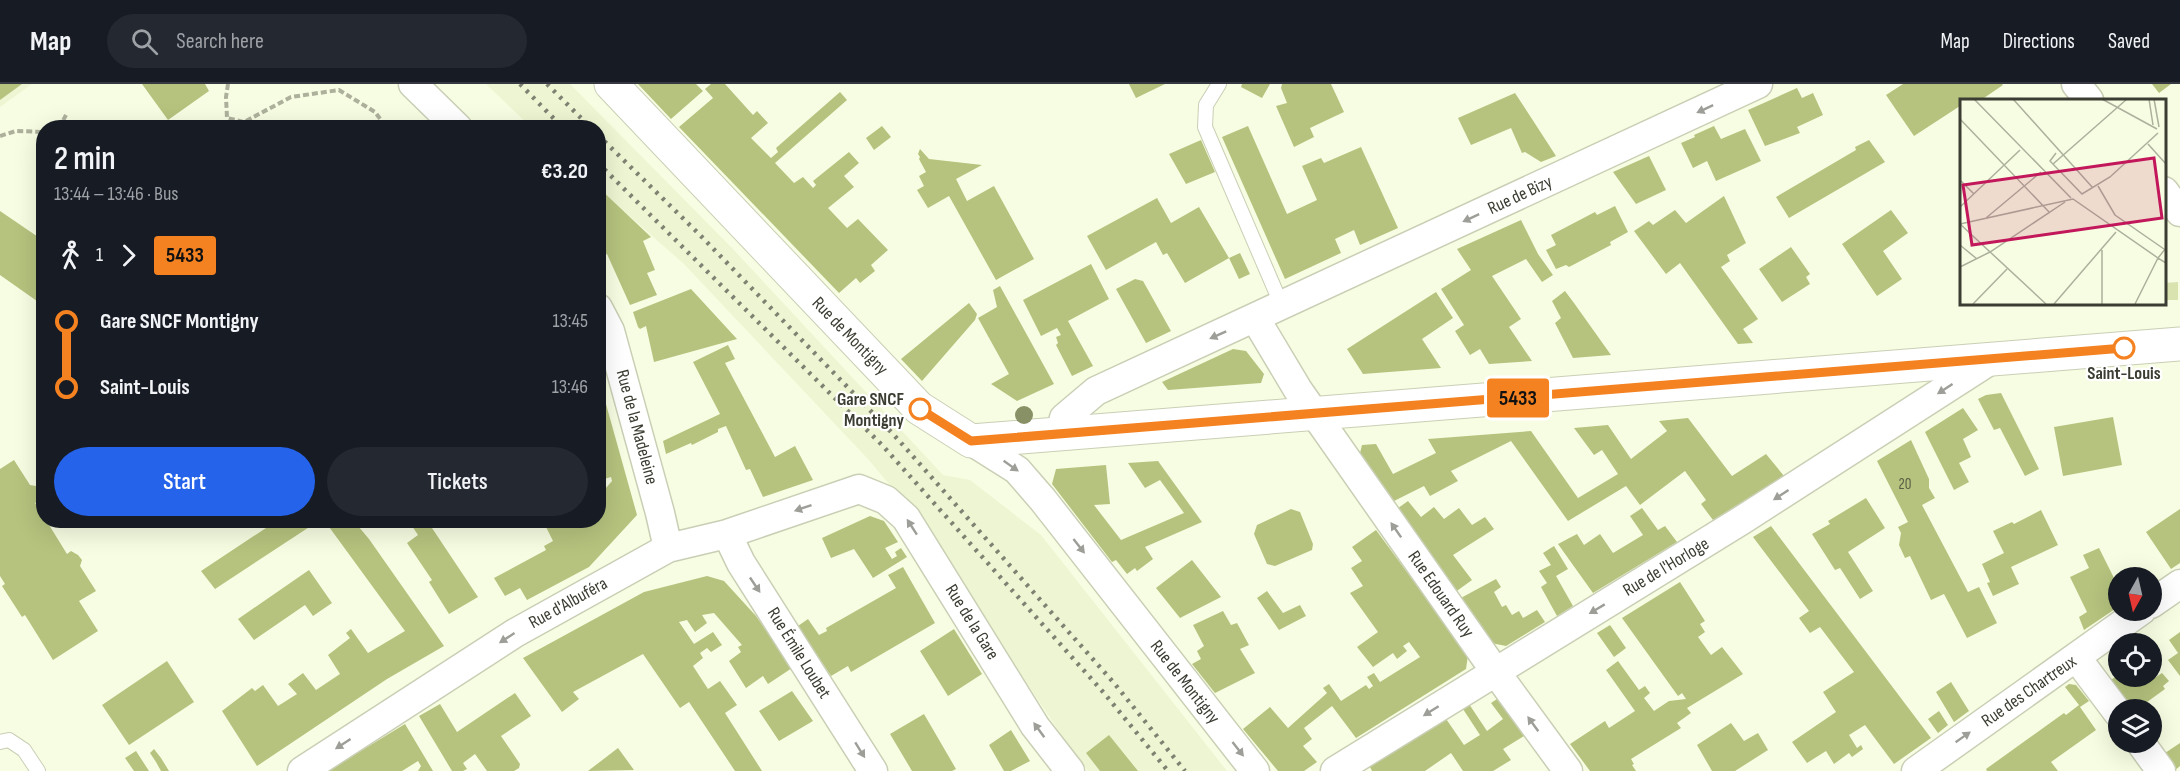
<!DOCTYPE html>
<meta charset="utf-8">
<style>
body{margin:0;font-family:"Sofia Sans Condensed",sans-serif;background:#242831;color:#f1f3f6;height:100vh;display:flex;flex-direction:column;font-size:22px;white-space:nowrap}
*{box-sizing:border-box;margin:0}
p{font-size:20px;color:#9ea1a6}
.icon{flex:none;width:33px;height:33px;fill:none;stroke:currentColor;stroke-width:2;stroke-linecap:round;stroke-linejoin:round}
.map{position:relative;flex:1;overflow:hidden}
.panel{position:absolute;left:36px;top:36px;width:570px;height:408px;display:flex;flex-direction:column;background:#171b24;border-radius:24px;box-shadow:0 6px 24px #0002}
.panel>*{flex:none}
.badge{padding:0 12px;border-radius:4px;font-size:21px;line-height:39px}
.needle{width:39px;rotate:188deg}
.buttons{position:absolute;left:2108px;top:483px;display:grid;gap:12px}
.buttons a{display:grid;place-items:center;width:54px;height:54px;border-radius:50%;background:#171b24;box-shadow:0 6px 24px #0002;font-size:30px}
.map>.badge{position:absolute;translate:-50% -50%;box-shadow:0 0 0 3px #fff}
.legs{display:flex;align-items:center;gap:9px;height:66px;padding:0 18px;font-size:20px}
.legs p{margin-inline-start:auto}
.overview{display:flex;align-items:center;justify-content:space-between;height:102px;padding:0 18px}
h1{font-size:33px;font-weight:600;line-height:45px}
.cta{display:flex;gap:12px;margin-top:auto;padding:12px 18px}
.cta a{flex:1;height:69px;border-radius:36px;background:#2563eb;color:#fff;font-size:24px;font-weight:600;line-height:69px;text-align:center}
.cta a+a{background:#242831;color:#f1f3f6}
ul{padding:0 18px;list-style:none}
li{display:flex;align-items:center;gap:21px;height:66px;font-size:22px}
li i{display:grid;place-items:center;width:9px;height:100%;margin:0 8px;background:currentColor}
li i::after{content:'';width:15px;height:15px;margin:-8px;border:4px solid;border-radius:50%;background:#171b24}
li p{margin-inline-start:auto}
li:first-child i{background:linear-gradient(#0000 50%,currentColor 0)}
li:last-child i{background:linear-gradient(currentColor 50%,#0000 0)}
header{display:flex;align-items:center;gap:36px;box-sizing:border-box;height:84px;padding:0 30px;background:#171b24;border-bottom:2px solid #363941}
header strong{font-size:28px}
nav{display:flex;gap:33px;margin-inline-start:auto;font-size:21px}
.search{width:420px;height:54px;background:#242831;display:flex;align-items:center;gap:15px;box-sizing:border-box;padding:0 21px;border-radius:33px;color:#9ea1a6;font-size:22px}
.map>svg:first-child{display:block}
.built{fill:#edf5d2}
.green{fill:#d8e3b0}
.building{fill:#b5c37e}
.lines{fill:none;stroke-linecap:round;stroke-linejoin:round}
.lane-casing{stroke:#c9cfb5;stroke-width:16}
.street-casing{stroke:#c9cfb5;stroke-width:31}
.secondary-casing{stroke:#c9cfb5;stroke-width:35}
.path{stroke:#adb19c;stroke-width:4;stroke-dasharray:6 3;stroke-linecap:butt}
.lane{stroke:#fff;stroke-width:14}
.street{stroke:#fff;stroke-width:28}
.secondary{stroke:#fff;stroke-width:33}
.rail{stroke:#7f8272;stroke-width:4.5;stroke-dasharray:3 6;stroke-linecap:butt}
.tree{fill:#889066}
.oneway{fill:#9d9e98}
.line-1-casing{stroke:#fff;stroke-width:14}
.line-1{stroke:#f58220;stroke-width:9}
.stop-1-dot{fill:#fff;stroke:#f58220;stroke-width:3}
.labels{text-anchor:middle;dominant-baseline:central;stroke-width:4.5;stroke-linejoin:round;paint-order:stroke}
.number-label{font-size:15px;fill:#5a5e45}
.street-label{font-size:18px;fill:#3b3d32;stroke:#fff}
.stop-label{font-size:18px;font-weight:bold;fill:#3b3d32;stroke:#fff}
.inset-road{fill:none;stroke:#acb09c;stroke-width:1.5}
.view{fill:#c2185b;fill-opacity:0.15;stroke:#c2185b;stroke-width:3}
.inset-edge{fill:none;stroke:#3b3d32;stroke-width:3}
</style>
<header>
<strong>Map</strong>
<div class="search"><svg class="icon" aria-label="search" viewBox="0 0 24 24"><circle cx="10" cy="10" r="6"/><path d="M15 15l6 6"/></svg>Search here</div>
<nav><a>Map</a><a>Directions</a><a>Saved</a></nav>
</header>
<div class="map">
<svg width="2180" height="687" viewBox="0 0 2180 687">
<rect width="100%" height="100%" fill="#f7fde2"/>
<path class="built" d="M0 0H32L0 23Z
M486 0H570L733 165 943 391 970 396 1041 451 1227 687H1088L1069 662 962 503 934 454 868 375 684 180 599 105 598 44 531 43Z"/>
<path class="green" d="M2178 198V216H2164V199Z"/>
<path class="building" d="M0 0H22L0 16Z
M142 0H205L209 7 168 36Z
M638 0H696L703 7 671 35Z
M711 0H725L753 31 757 27 768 39 751 54 771 74 778 68 776 64 840 8 847 16 775 79 794 99 803 93 813 104 816 101 813 97 849 68 859 79 844 92 854 103 828 124 847 144 858 135 888 166 871 181 875 187 860 199 856 194 839 209 679 43 713 14 705 5Z
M1129 0H1165L1136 14Z
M1242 0H1270L1262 14 1241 3Z
M1282 0H1331L1344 28 1310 44 1314 53 1294 63 1276 22 1287 19 1281 4Z
M1903 0H2002L2003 1 1981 16H1961V24L1960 22 1914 52 1886 11Z
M2152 0H2171L2159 9Z
M1797 4 1802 14 1813 9 1823 31 1797 43 1800 49 1765 62 1748 26Z
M1515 9 1532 35 1556 72 1541 78 1525 68 1522 69 1511 44 1471 61 1458 34Z
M882 42 891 53 874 66 866 54Z
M1248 42 1287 130 1317 116 1302 82 1321 74 1324 79 1361 63 1398 144 1360 161 1354 146 1335 155 1341 169 1285 195 1222 53Z
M1714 42 1721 55 1745 45 1761 77 1716 97 1707 77 1693 84 1681 59 1695 53 1694 51Z
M1201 56 1215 88 1186 100 1169 70Z
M1869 56 1885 78 1789 134 1776 113 1856 66 1855 63Z
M920 65 929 75 982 81 956 95 967 117 994 102 1034 175 996 196 949 112 928 124 917 106 924 102 919 92 926 88 919 75 920 73 918 70Z
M1649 72 1666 106 1636 120 1613 88Z
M598 103 651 153 643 157 655 186 647 189 657 211 630 221 607 170 601 172 598 168Z
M1724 112 1746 159 1727 171 1730 177 1721 183 1758 235 1743 245 1753 259 1738 260 1680 179 1666 190 1634 147 1649 137 1653 141 1675 126 1686 139Z
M1157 114 1171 139 1199 123 1229 174 1185 199 1167 169 1163 171 1156 158 1106 186 1087 152Z
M1615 122 1628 148 1610 158 1611 161 1569 183 1566 181 1556 185 1546 166 1556 161 1551 151 1595 128 1597 131Z
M1891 126 1908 149 1883 167 1902 195 1877 212 1842 160Z
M0 127 44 157V222L0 191Z
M1521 136 1538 170 1553 191 1542 198 1526 175 1492 192 1521 235 1509 243 1532 277 1489 280 1480 265 1470 271 1455 247 1464 241 1441 205 1471 186 1457 165Z
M1791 163 1810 190 1806 193 1810 200 1782 218 1759 185Z
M1240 169 1250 190 1239 195 1229 174Z
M1091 180 1109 215 1068 237 1093 282 1072 292 1056 261 1058 259 1056 253 1061 251 1057 244 1041 252 1023 216Z
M1135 195 1143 197 1171 247 1146 259 1116 205Z
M1000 202 1054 300 1017 317 991 300 1009 290 978 234 997 223 993 206Z
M691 205 737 255 654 278 646 242 640 245 638 243 633 228Z
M1565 207 1574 219 1611 271 1573 274 1555 239 1561 234 1552 217Z
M1436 208 1453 234 1422 255 1441 284 1363 290 1347 265Z
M969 219 977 230 975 236 922 297 901 275Z
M728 261 735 275 725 279 775 373 795 362 813 396 763 413 750 385 746 386 726 342 718 345V348L692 361 691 359 666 370 663 357 720 330 693 278Z
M1233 265 1246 267 1264 290 1261 299 1168 306 1162 298Z
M599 295 637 431 589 483 527 516 520 504 505 512 494 494 546 466 544 462 553 457 545 441 553 436H598V413L612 397 611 393 598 397Z
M2001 309 2039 385 2025 392 2000 344 1994 346 1978 315 1986 311Z
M1963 324 1978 346 1963 355 1971 373 1959 379 1969 398 1954 406 1925 348Z
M2113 333 2122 381 2063 392 2054 343Z
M1688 334 1732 392 1766 370 1784 392 1713 436 1701 420 1706 416 1685 387 1640 421 1626 402 1568 437 1511 357 1451 387 1458 397 1430 412 1424 402 1394 417 1360 369 1362 361 1376 360 1393 390 1436 369 1428 355 1531 347 1578 414 1618 390 1602 366 1594 371 1574 344 1608 341 1631 375 1667 347 1659 337Z
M1911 356 1929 395V404L1935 414 1922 421 1968 508 1979 503 1997 539 1967 554 1944 510 1931 516 1910 472 1905 474 1899 461 1901 449 1898 443 1908 438 1877 377Z
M14 376 30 401 36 402 40 408 38 414 40 416 35 419 44 432V436H46L67 470 71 467 78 471 82 476 80 482 96 507 79 517 98 547 53 576 25 531 22 533 2 502 5 500 0 492V385Z
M1158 377 1202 438 1145 463 1153 475 1137 487 1135 484 1127 490 1116 476 1112 478 1052 400 1056 385 1106 381 1110 420 1094 421 1121 456 1184 429 1160 396 1145 404 1128 379Z
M1866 414 1885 444 1848 468 1873 507 1860 515 1840 484 1835 486 1812 450 1830 440 1828 437Z
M1408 417 1421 433 1434 423 1444 435 1459 424 1472 441 1485 433 1494 445 1453 471 1472 496 1454 509 1394 427Z
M1642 424 1658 446 1665 442 1677 458 1593 509 1558 460 1577 450 1584 461 1600 450 1613 469 1643 451 1630 432Z
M1291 425 1300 428 1313 460 1312 466 1275 482 1267 480 1254 450 1257 441Z
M2180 425V479L2171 485 2146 448Z
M2041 426 2058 461 2011 483 2019 500 1993 512 1987 499 1990 498 1982 480 2004 469 1993 447 2012 438 2014 440Z
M870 432 884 437 898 458 885 464 892 475 897 472 895 468 901 464 907 473 873 494 854 465 831 474 822 454Z
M278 436H320L215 505 201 487Z
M324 436H353L369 455 444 562 387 595 257 682 222 627 252 604 255 607 263 601 278 622 297 610 288 600 303 589 316 606 340 590 328 571 350 554 346 549 351 545 368 569 405 547Z
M408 436H444L432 444 478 513 449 530 429 498 432 496 407 459 418 451Z
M1771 442 1931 654 1894 680 1865 641 1849 651 1857 664 1861 661 1863 665 1852 673 1849 669 1834 680 1826 667 1807 679 1792 658 1836 628 1823 608 1854 588 1820 543 1810 549 1799 534 1809 527 1753 453Z
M1376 446 1468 571 1466 585 1356 654 1332 622 1304 644 1312 655 1303 662 1317 678 1304 687H1278L1243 645 1270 623 1288 644 1327 609 1323 604 1329 600 1341 617 1366 601 1369 605 1373 602 1367 593 1374 589 1380 598 1420 573 1409 558 1403 562 1407 567 1397 575 1393 569 1373 583 1357 563 1378 548 1350 509 1363 502 1351 484 1362 477 1352 463Z
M1554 462 1568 485 1556 492 1573 522 1557 532 1541 503 1547 499 1539 487 1551 481 1543 469Z
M2099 464 2115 496 2118 494V523L2084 546 2079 533 2087 528 2070 493 2089 484 2083 471Z
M1192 476 1221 513 1180 534 1156 504Z
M903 483 935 539 851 588 848 582 831 592 798 542 808 535 819 551 827 547 826 544 896 504 888 491Z
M2132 484 2138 494H2119Z
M309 486 332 519 313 532 305 521 254 556 238 535Z
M707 492 724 497 756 532 792 584 768 600 763 592 746 604 729 577 741 568 738 563 742 561 714 529 702 531 707 539 695 548 687 536 679 538 694 560 713 548 722 561 711 568 707 564 700 569 703 574 693 582 708 605 720 597 737 621 725 629 762 687H735L689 618 680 624 643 570 573 608 579 615 562 628 523 574 644 508Z
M1496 495 1501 503 1494 508 1502 523 1506 521 1512 531 1519 527 1523 534 1537 526 1545 538 1506 562 1491 559 1459 515Z
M1680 498 1705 537 1700 540 1705 548 1698 553 1711 571 1722 563 1743 590 1687 624 1691 629 1677 639 1681 644 1631 675 1634 680 1632 681 1636 687H1590L1570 660 1605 637 1609 644 1635 627 1606 586 1618 577 1639 606 1645 602 1650 609 1644 614 1654 627 1669 617 1686 615 1682 609 1678 612 1622 534Z
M1267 507 1283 529 1300 521 1306 532 1279 546 1257 514Z
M1223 527 1231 541 1237 539 1249 561 1240 565 1255 589 1215 609 1192 580 1201 575 1197 567 1204 562 1193 541Z
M1610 541 1626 564 1614 573 1597 549Z
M954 545 982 590 948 612 920 567Z
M2180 548V592L2168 576 2178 569 2169 556Z
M167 577 194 618 129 661 102 621Z
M2151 586 2156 593 2162 589 2169 597 2163 602 2165 605 2136 626H2128L2108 598 2118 591V592H2151Z
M1951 598 1969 627 1954 638 1936 608Z
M2069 600 2076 601 2089 617 2080 623 2096 646 2051 678 2058 687H1987L1986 685 2064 629 2066 631 2079 621 2065 603Z
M792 607 813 637 779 657 759 627Z
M515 609 531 632 501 652 520 680 519 684 514 687H487L475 670 463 679 467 685 463 687H452L419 632 440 620 457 648Z
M1500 613 1527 650 1503 665 1511 676 1493 687H1463L1451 669 1425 687H1372L1367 677 1442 629 1464 661 1480 651 1459 619 1469 620 1487 647 1503 635 1491 619Z
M1939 627 1948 641 1938 649 1928 635Z
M924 630 956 685 952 687H912L890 650Z
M1731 639 1744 657 1758 649 1768 666 1735 687H1712L1697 661Z
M405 640 433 687H418L421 682 418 677 402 687H328Z
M1011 646 1030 677 1011 687H1004L989 661Z
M1109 651 1138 687H1100L1086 669Z
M2180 659V682L2174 687 2162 671Z
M618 664 634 686 588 687Z
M154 665 161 674 169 687H161L156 678 150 669Z
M136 667 149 687H134L125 674Z"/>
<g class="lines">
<g class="lane-casing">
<path id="lane" d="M1219 0 1206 21 1205 43 1282 222
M0 658 9 656 24 666 38 687"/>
</g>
<g class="street-casing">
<path id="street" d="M413 0 458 44
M2076 0 2089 16
M2164 107 2180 128
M598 224 610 247 660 429 668 464
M1255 234 1298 306 1495 587 1568 687
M1060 350 1064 334 1096 307 1758 0
M971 357 1017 386 1043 416 1255 687
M727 450 741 479 873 687
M2151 520 2180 500
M2076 573 2118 629
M2140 658 2161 687
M302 687 515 549 668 464 727 450 859 405 886 416 906 434 1035 642 1070 687
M1335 687 1742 436 1994 274
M1916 687 2142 526"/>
</g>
<g class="secondary-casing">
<path id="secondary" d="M611 0 919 324 971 357 2180 260"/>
</g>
<path class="path" d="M228 0 226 13 227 34 244 38 291 13 339 6 375 28 387 44
M59 44 66 31
M230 44 236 37
M0 52 16 47 44 48"/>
<use href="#lane" class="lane"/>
<use href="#street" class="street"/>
<use href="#secondary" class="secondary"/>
<path class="rail" d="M520 0 563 44
M547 0 591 44
M598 51 699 150 894 351 1114 599 1185 687
M598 79 882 361 1104 609 1168 687"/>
</g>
<circle class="tree" cx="1024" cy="331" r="9"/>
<defs><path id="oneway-solid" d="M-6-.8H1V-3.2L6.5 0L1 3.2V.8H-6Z" transform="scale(1.5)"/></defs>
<g class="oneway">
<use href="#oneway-solid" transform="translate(1705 25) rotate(155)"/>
<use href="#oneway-solid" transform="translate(1471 134) rotate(155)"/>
<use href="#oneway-solid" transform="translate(1218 251) rotate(156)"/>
<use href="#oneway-solid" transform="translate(1945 305) rotate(147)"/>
<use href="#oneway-solid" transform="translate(1011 382) rotate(35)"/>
<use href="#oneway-solid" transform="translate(1781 411) rotate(147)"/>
<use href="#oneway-solid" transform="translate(803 424) rotate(161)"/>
<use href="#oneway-solid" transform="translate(912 443) rotate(-123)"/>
<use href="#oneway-solid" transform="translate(1396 446) rotate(-125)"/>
<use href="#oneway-solid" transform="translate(1079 462) rotate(52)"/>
<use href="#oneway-solid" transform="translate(755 501) rotate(56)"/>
<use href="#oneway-solid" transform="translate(1597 525) rotate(149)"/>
<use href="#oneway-solid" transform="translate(507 554) rotate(147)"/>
<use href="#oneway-solid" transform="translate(1431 627) rotate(148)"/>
<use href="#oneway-solid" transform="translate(1533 640) rotate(-126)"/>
<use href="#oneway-solid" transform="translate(1039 646) rotate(-126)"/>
<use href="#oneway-solid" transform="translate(1963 653) rotate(-35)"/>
<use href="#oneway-solid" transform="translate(343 660) rotate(147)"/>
<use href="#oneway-solid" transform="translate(1238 665) rotate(52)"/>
<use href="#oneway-solid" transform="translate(860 666) rotate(58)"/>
</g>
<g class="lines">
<g class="line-1-casing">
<path id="line-1" d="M920 325 971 357 2124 264"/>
</g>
<use href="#line-1" class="line-1"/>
</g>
<g class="stop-1-dot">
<circle cx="2124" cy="264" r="10"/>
<circle cx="920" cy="325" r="10"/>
</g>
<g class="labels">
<g class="number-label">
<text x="1905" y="400">20</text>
</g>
<g class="street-label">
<text transform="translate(1520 111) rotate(-25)">Rue de Bizy</text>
<text transform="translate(850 252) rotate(46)">Rue de Montigny</text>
<text transform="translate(637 343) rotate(75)">Rue de la Madeleine</text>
<text transform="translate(1666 483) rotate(-31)">Rue de l'Horloge</text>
<text transform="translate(1441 510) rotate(55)">Rue Edouard Ruy</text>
<text transform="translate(568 519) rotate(-29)">Rue d'Albuféra</text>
<text transform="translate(972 538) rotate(58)">Rue de la Gare</text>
<text transform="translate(799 569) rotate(58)">Rue Émile Loubet</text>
<text transform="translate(1185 598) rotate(52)">Rue de Montigny</text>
<text transform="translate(2029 607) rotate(-35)">Rue des Chartreux</text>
</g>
<g class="stop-label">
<text x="2124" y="289">Saint-Louis</text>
<text x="904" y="315" text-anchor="end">Gare SNCF<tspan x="904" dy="21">Montigny</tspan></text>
</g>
</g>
<g transform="translate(1960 15)">
<rect width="206" height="206" fill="#f7fde2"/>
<path class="inset-road" d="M14 0 111 99M53 0 133 89M142 0 197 30M189 0 193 26M194 0 199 28M0 20 90 114M188 45 206 65M96 54 90 62 122 95 150 78 198 34M93 65 167 0M0 81 14 95M138 87 155 116 204 150M0 108 60 51M26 119 81 73M0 125 86 205M0 125 113 100 198 159 206 149M0 146 17 160M142 151V205M0 168 30 153 105 103M13 205 47 170M94 205 156 133M175 205 198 159 206 164"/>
<path class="view" d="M194 59 202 119 12 146 3 86Z"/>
<rect width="206" height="206" class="inset-edge"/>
</g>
</svg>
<div class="buttons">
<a><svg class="needle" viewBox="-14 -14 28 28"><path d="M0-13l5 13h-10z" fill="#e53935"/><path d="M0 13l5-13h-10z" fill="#9ea1a6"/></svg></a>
<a><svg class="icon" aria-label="locate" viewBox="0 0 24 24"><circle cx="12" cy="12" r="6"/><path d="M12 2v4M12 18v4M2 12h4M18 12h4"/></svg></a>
<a><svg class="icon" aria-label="layers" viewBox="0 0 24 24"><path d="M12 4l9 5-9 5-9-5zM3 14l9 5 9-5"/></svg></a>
</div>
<b class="badge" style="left:1518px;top:314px;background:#f58220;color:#111">5433</b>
<section class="panel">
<div class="overview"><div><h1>2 min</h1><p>13:44 – 13:46 · Bus</p></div><b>€3.20</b></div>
<div class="legs"><svg class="icon" aria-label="walk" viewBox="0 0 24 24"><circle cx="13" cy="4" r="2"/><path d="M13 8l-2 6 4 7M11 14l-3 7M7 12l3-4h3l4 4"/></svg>1<svg class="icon" aria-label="forward" viewBox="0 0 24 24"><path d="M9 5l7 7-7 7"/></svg><b class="badge" style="background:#f58220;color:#111">5433</b></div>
<ul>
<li><i style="color:#f58220"></i><b>Gare SNCF Montigny</b><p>13:45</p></li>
<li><i style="color:#f58220"></i><b>Saint-Louis</b><p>13:46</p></li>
</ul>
<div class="cta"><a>Start</a><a>Tickets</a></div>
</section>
</div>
